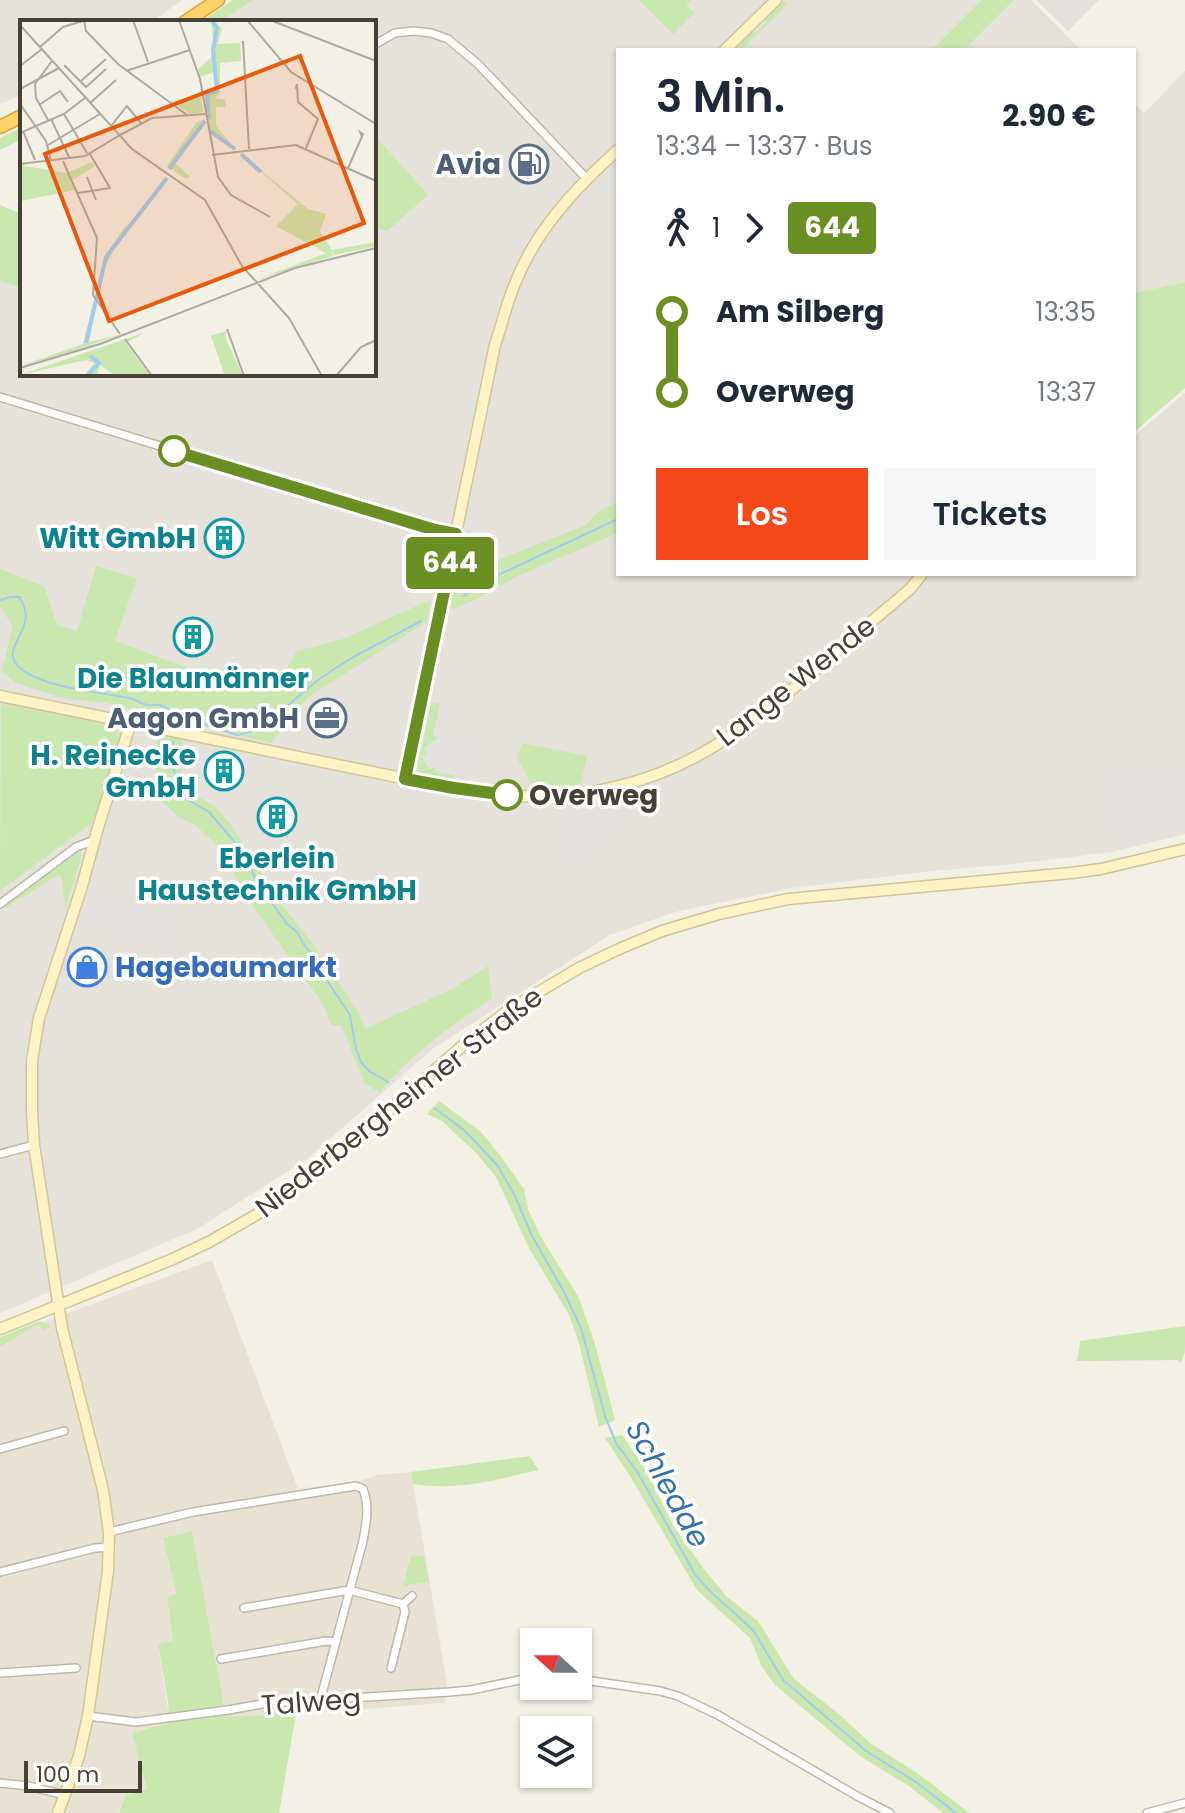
<!DOCTYPE html>
<html lang="de">
<meta charset="utf-8">
<style>
body{margin:0;font-family:Poppins,sans-serif;background:#f6f6f7;color:#1f2937;height:100vh;display:flex;flex-direction:column;font-size:30px;white-space:nowrap}
*{box-sizing:border-box;margin:0}
p{font-size:26px;color:#747a83}
.icon{flex:none;width:44px;height:44px;fill:none;stroke:currentColor;stroke-width:2;stroke-linecap:round;stroke-linejoin:round}
.map{position:relative;flex:1;overflow:hidden}
.panel{position:absolute;left:616px;top:48px;width:520px;height:528px;display:flex;flex-direction:column;background:#fff;border-radius:0px;box-shadow:0 2px 6px #0004}
.panel>*{flex:none}
.badge{padding:0 16px;border-radius:6px;font-size:28px;line-height:52px}
.needle{width:52px;rotate:291deg}
.tools{position:absolute;left:520px;top:1628px;display:grid;gap:16px}
.tools a{display:grid;place-items:center;width:72px;height:72px;border-radius:0px;background:#fff;box-shadow:0 2px 6px #0004;font-size:40px}
.scale{position:absolute;left:24px;bottom:20px;width:118px;box-sizing:border-box;padding-left:8px;border:4px solid #464036;border-top:0;font-size:22px;line-height:28px;white-space:nowrap;color:#464036;-webkit-text-stroke:6px #fff;paint-order:stroke}
.map>.badge{position:absolute;translate:-50% -50%;box-shadow:0 0 0 4px #fff}
.legs{display:flex;align-items:center;gap:12px;height:88px;padding:0 40px;font-size:26px}
.legs p{margin-inline-start:auto}
.overview{display:flex;align-items:center;justify-content:space-between;height:136px;padding:0 40px}
h1{font-size:44px;font-weight:600;line-height:60px}
.primary-button{display:flex;gap:16px;margin-top:auto;padding:16px 40px}
.primary-button a{flex:1;height:92px;border-radius:0px;background:#f6491a;color:#fff;font-size:32px;font-weight:600;line-height:92px;text-align:center}
.primary-button a+a{background:#f6f6f7;color:#1f2937}
ul{padding:0 40px;list-style:none}
li{display:flex;align-items:center;gap:28px;height:80px;font-size:30px}
li i{display:grid;place-items:center;width:12px;height:100%;margin:0 10px;background:currentColor}
li i::after{content:'';width:20px;height:20px;margin:-10px;border:6px solid;border-radius:50%;background:#fff}
li p{margin-inline-start:auto}
li:first-child i{background:linear-gradient(#0000 50%,currentColor 0)}
li:last-child i{background:linear-gradient(currentColor 50%,#0000 0)}
.map>svg:first-child{display:block}
.residential{fill:#e7e2d4}
.industrial{fill:#e5e1db}
.green{fill:#cae7b0}
.parking{fill:#e4e2de}
.lines{fill:none;stroke-linecap:round;stroke-linejoin:round}
.stream{stroke:#a3cbef;stroke-width:2}
.street-casing{stroke:#beb8a9;stroke-width:10}
.secondary-casing{stroke:#d2c697;stroke-width:13}
.highway-casing{stroke:#daa939;stroke-width:15}
.street{stroke:#fff;stroke-width:7}
.secondary{stroke:#fdf3c6;stroke-width:10}
.highway{stroke:#fbd369;stroke-width:12}
.line-1-casing{stroke:#fff;stroke-width:18}
.line-1{stroke:#6b8e23;stroke-width:12}
.stop-1-dot{fill:#fff;stroke:#6b8e23;stroke-width:4}
.labels{text-anchor:middle;dominant-baseline:central;stroke-width:7;stroke-linejoin:round;paint-order:stroke}
.service-label{font-size:28px;font-weight:bold;fill:#4e5e75;stroke:#fff;text-anchor:end}
.culture-label{font-size:28px;font-weight:bold;fill:#0d838f;stroke:#fff;text-anchor:end}
.street-label{font-size:28px;fill:#464036;stroke:#fff}
.stop-label{font-size:28px;font-weight:bold;fill:#464036;stroke:#fff;text-anchor:start}
.shop-label{font-size:28px;font-weight:bold;fill:#366cbe;stroke:#fff;text-anchor:start}
.water-label{font-size:30px;font-style:italic;fill:#3172af;stroke:#fff}
.inset-river{fill:none;stroke:#a3cbef;stroke-width:4}
.inset-road{fill:none;stroke:#aeaaa0;stroke-width:2}
.view{fill:#e8590c;fill-opacity:0.15;stroke:#e8590c;stroke-width:4}
.inset-edge{fill:none;stroke:#464036;stroke-width:4}
</style>
<div class="map">
<svg width="1185" height="1813" viewBox="0 0 1185 1813">
<rect width="100%" height="100%" fill="#f3f0e6"/>
<path class="residential" d="M212 1260 298 1489 360 1481 377 1475 411 1472 448 1690 444 1703 270 1716 226 1717 192 1531 163 1539 176 1595 167 1597 173 1640 158 1644 170 1723 132 1733 147 1789 125 1796 118 1813H0V1338Z"/>
<path class="industrial" d="M0 0H182L151 22H22V95L0 104Z
M253 0H981L931 50H618V574H1134V436L1185 393V834L1112 852 1023 863 922 872 792 888 675 912 610 935 431 1050 307 1159 197 1229 0 1313V281L22 288V374H374V22H220Z
M1014 0H1031L1081 50H964Z
M1185 71V282L1134 293V104L1144 113Z"/>
<path class="green" d="M233 0H253L220 22H200Z
M639 0H691L686 5 694 13 673 34Z
M981 0H1014L964 50H931Z
M782 1 789 3 741 50H736L752 31 755 34 767 21 765 19Z
M22 127V139L0 150V138Z
M375 136 428 195 387 231 374 227Z
M0 205 22 214V288L0 281Z
M1185 282V388L1134 432V293Z
M618 502V533L518 576 475 600 450 610 454 587 477 571 508 556 586 525 599 511Z
M96 566 137 578 115 641 234 685 277 684 297 651 343 639 430 600 428 621 308 697 271 743 106 703 62 698 16 683 2 671 13 626 0 607V569L44 586 57 625 77 631Z
M431 703 440 704 433 736 439 737 424 748 426 753 421 757 430 769 436 767 435 772 455 776 449 781 427 776 421 773 417 767 416 761 421 752Z
M1 704 109 725 118 731 120 740 96 820 0 891Z
M158 735 182 739 180 759 182 781 187 790 217 808 231 825 279 901 312 943 357 1010 365 1029 452 989 488 966 492 998C454 1024 409 1055 380 1092L365 1084 341 1025 331 1026 323 1004 256 911 217 845 195 825 179 817 164 804 158 790 154 765Z
M522 743 587 756 581 782 578 785 526 788 531 783 517 758Z
M81 851V858L64 912 65 903 61 876 58 875 5 908 4 905 75 853Z
M439 1101 480 1131 499 1154 524 1189 528 1209 541 1237 579 1298 595 1344 615 1420 599 1427 579 1343 569 1315 529 1248 496 1177 476 1153 442 1121 427 1114Z
M40 1321 51 1326 42 1330 39 1324C24 1330 15 1340 0 1346V1337Z
M1185 1326V1351L1181 1363 1178 1360 1077 1361 1080 1341Z
M622 1435 646 1470 674 1527 704 1569 726 1596 758 1621 794 1679 839 1714 870 1743 920 1775 969 1813H943L909 1786 860 1756 774 1684 761 1665 750 1638 697 1590 630 1476 605 1438Z
M530 1456 538 1470C496 1480 457 1491 413 1484L411 1472Z
M192 1531 226 1717 296 1714 279 1813H119L125 1796 147 1789 132 1733 169 1723 168 1701 158 1644 173 1640 167 1597 176 1594 163 1538Z
M411 1555 424 1557 429 1582 403 1586Z"/>
<path class="parking" d="M1036 0H1099L1068 31Z
M618 168V185L604 197 596 187Z
M489 287 501 291 493 316 481 312Z
M440 704 454 707 451 721 458 723 455 734H449L451 740 454 741 456 735 478 740 475 759 478 760 477 765 459 770 458 776 435 771 436 766 430 769 422 757 427 754 424 748 440 738 434 736Z
M693 769 695 772 571 876 550 843 556 838 549 826 563 804 612 797Z
M1102 771 1185 774V830L1112 851V832L1098 829 1097 780 1101 776Z
M94 886 120 896 124 888 179 907 176 917 186 922 178 944 172 942 167 954 157 951 159 945 140 939 137 945 81 926Z"/>
<g class="lines">
<path class="stream" d="M464 596 485 581 618 519
M0 600 11 597H19C41 628 0 645 17 665 38 688 100 692 129 698 136 699 141 704 147 705 151 706 155 704 159 705 166 706 174 714 178 720
M176 715 237 735C265 732 279 712 299 696 310 686 322 677 334 669 361 651 392 637 421 621
M173 742 171 761 175 773 174 789 178 794 209 812 237 845 250 866 256 881 287 924 297 932 305 946 321 966 326 979 350 1015 356 1049 361 1062 369 1071 388 1082
M434 1108 464 1130 498 1166 515 1196 532 1236 563 1290 581 1328 605 1416 616 1443 638 1473 696 1576 712 1593 753 1630 783 1680 866 1751 916 1782 956 1813"/>
<g class="street-casing">
<path id="street" d="M374 45 395 33 414 31 431 33 448 39 479 65 586 178
M0 397 435 530 456 534
M0 904 76 847 95 840
M0 1154 34 1145
M0 1449 64 1431
M109 1532 193 1512 356 1486 363 1489C370 1507 366 1523 363 1541L320 1701
M0 1572 95 1548 110 1547
M244 1608 349 1590 403 1604
M221 1659 326 1641 336 1642
M391 1668 405 1612 403 1604 412 1596
M0 1673 76 1668
M578 1679 660 1691 678 1696 718 1715 857 1796 890 1813
M88 1716 136 1722 228 1710 268 1703 449 1692 471 1690 534 1677
M0 1783 28 1786 65 1795
M1147 1813 1185 1803"/>
</g>
<g class="secondary-casing">
<path id="secondary" d="M725 50 776 0
M0 696 446 787C481 792 518 799 555 796 671 788 737 737 822 664 851 638 881 614 910 589L922 574
M405 779 495 345C502 325 506 305 514 286 535 231 575 188 618 150
M0 1329 173 1259 209 1242 256 1215 320 1170 467 1042 510 1009 579 968 619 949 662 931 719 914 788 899 1071 873 1101 869 1185 849
M58 1813 79 1756 88 1716 108 1571 109 1532 103 1490 62 1328 34 1145 32 1112V1061L39 1018 82 886 97 831 131 722"/>
</g>
<g class="highway-casing">
<path id="highway" d="M185 22 218 0
M0 127 22 116"/>
</g>
<use href="#street" class="street"/>
<use href="#secondary" class="secondary"/>
<use href="#highway" class="highway"/>
</g>
<g class="lines">
<g class="line-1-casing">
<path id="line-1" d="M174 451 435 530 456 534 405 779 454 788 507 795"/>
</g>
<use href="#line-1" class="line-1"/>
</g>
<defs>
<g id="fuel-ring" transform="scale(2)"><circle r="9.5" fill="#fff" stroke="#5c6f8a" stroke-width="1.5"/><path d="M-5.5-6h7V0h2V4h1.3V-2.5L3-4.5l.8-.8L6-3V5H2.5V1h-1V6h-7ZM-4.2-4.7v3.2H.2V-4.7Z" fill="#5c6f8a"/></g>
<g id="building-ring" transform="scale(2)"><circle r="9.5" fill="#fff" stroke="#0f9aa8" stroke-width="1.5"/><path d="M-4-6H4V6H1V3H-1V6H-4ZM-2.5-4.3h1.7v1.8h-1.7ZM.8-4.3h1.7v1.8H.8ZM-2.5-1h1.7V.8h-1.7ZM.8-1h1.7V.8H.8Z" fill="#0f9aa8"/></g>
<g id="office-ring" transform="scale(2)"><circle r="9.5" fill="#fff" stroke="#5c6f8a" stroke-width="1.5"/><path d="M-6-3h4V-5.5h4V-3h4V5H-6ZM-1-4.5V-3h2v-1.5ZM-6 0V1H6V0Z" fill="#5c6f8a"/></g>
<g id="shop-ring" transform="scale(2)"><circle r="9.5" fill="#fff" stroke="#3f7fe0" stroke-width="1.5"/><path d="M-5-2.5h2.3a2.7 3.5 0 0 1 5.4 0H5L5.5 6h-11ZM-1.5-2.5h3a1.5 2.3 0 0 0-3 0Z" fill="#3f7fe0"/></g>
</defs>
<g fill-rule="evenodd">
<use href="#fuel-ring" x="529" y="164"/>
<use href="#building-ring" x="224" y="538"/>
<use href="#building-ring" x="193" y="637"/>
<use href="#office-ring" x="327" y="718"/>
<use href="#building-ring" x="224" y="771"/>
<use href="#building-ring" x="277" y="817"/>
<use href="#shop-ring" x="87" y="967"/>
</g>
<g class="stop-1-dot">
<circle cx="174" cy="451" r="14"/>
<circle cx="507" cy="795" r="14"/>
</g>
<g class="labels">
<g class="service-label">
<text x="501" y="164">Avia</text>
<text x="299" y="718">Aagon GmbH</text>
</g>
<g class="culture-label">
<text x="196" y="538">Witt GmbH</text>
<text x="193" y="678" text-anchor="middle">Die Blaumänner</text>
<text x="196" y="755">H. Reinecke<tspan x="196" dy="32">GmbH</tspan></text>
<text x="277" y="858" text-anchor="middle">Eberlein<tspan x="277" dy="32">Haustechnik GmbH</tspan></text>
</g>
<g class="street-label">
<text transform="translate(796 681) rotate(-38)">Lange Wende</text>
<text transform="translate(399 1102) rotate(-38)">Niederbergheimer Straße</text>
<text transform="translate(311 1702) rotate(-4)">Talweg</text>
</g>
<g class="stop-label">
<text x="529" y="795">Overweg</text>
</g>
<g class="shop-label">
<text x="115" y="967">Hagebaumarkt</text>
</g>
<g class="water-label">
<text transform="translate(668 1484) rotate(61)">Schledde</text>
</g>
</g>
<g transform="translate(20 20)">
<rect width="356" height="356" fill="#f3f0e6"/>
<path d="M191 0 202 8 198 24 220 23 221 41 200 43V74L195 78 205 80 206 87H196V106L216 130 190 114 185 75 195 69 194 52 180 57 178 49 193 36 195 41ZM181 75 183 92 170 94 150 81ZM185 98 155 143 170 157 166 159 147 146 176 103ZM218 132 288 189 306 194 300 211 312 230 356 222V226L315 235 311 231 313 236 236 260 306 233 256 206 278 184ZM72 142 75 146 51 161 55 170 1 181 0 145 47 153ZM110 199 82 253 69 322 99 315 46 334 0 346 63 324 85 236ZM206 311V319L223 356H205L191 316ZM126 312 106 323 130 356H96L80 345 77 356H64L74 343 66 340 0 355Z" fill="#cae7b0"/>
<path class="inset-river" d="M189 99 187 74 197 71 193 30 197 8 192 0M190 111 215 129M221 134 241 152M149 149 185 101M66 323 86 237 147 158M67 356 79 343 70 336"/>
<path class="inset-road" d="M64 0 66 11 98 44 167 95M113 0 128 42M159 0 180 59 198 157 211 175 250 197M227 0 271 52 356 104M250 0 356 41M0 5 112 129 185 180 222 246 269 298 302 356M223 21 229 129M20 27 43 7 63 1M44 45 66 67 86 49M0 46 22 29M106 51 170 30M61 61 86 39M0 69 39 48M276 69 277 64 278 82 298 99 286 128M70 83 96 60M0 84 26 121 31 141M19 85 40 71 48 82M44 94 67 133M31 99 49 137M28 100 16 78 15 64 32 41M91 106 107 86 121 103M3 111 15 140M0 113 44 94 65 78M100 115 132 98 185 94M28 125 80 94M192 135 276 125 356 161M43 141 77 218 73 275 100 314M0 144 65 136 100 115M328 148 343 114 340 112 342 117M67 157 76 180M58 173 90 168 70 134M207 309 224 356M105 319 132 356M0 348 80 324 275 248 356 228M316 356 341 327 356 320"/>
<path class="view" d="M280 36 344 203 89 301 25 134Z"/>
<rect width="356" height="356" class="inset-edge"/>
</g>
</svg>
<div class="tools">
<a><svg class="needle" viewBox="-14 -14 28 28"><path d="M0-13l5 13h-10z" fill="#e53935"/><path d="M0 13l5-13h-10z" fill="#747a83"/></svg></a>
<a><svg class="icon" aria-label="layers" viewBox="0 0 24 24"><path d="M12 4l9 5-9 5-9-5zM3 14l9 5 9-5"/></svg></a>
</div>
<div class="scale">100 m</div>
<b class="badge" style="left:450px;top:563px;background:#6b8e23;color:#fff">644</b>
<section class="panel">
<div class="overview"><div><h1>3 Min.</h1><p>13:34 – 13:37 · Bus</p></div><b>2.90 €</b></div>
<div class="legs"><svg class="icon" aria-label="walk" viewBox="0 0 24 24"><circle cx="13" cy="4" r="2"/><path d="M13 8l-2 6 4 7M11 14l-3 7M7 12l3-4h3l4 4"/></svg>1<svg class="icon" aria-label="forward" viewBox="0 0 24 24"><path d="M9 5l7 7-7 7"/></svg><b class="badge" style="background:#6b8e23;color:#fff">644</b></div>
<ul>
<li><i style="color:#6b8e23"></i><b>Am Silberg</b><p>13:35</p></li>
<li><i style="color:#6b8e23"></i><b>Overweg</b><p>13:37</p></li>
</ul>
<div class="primary-button"><a>Los</a><a>Tickets</a></div>
</section>
</div>
